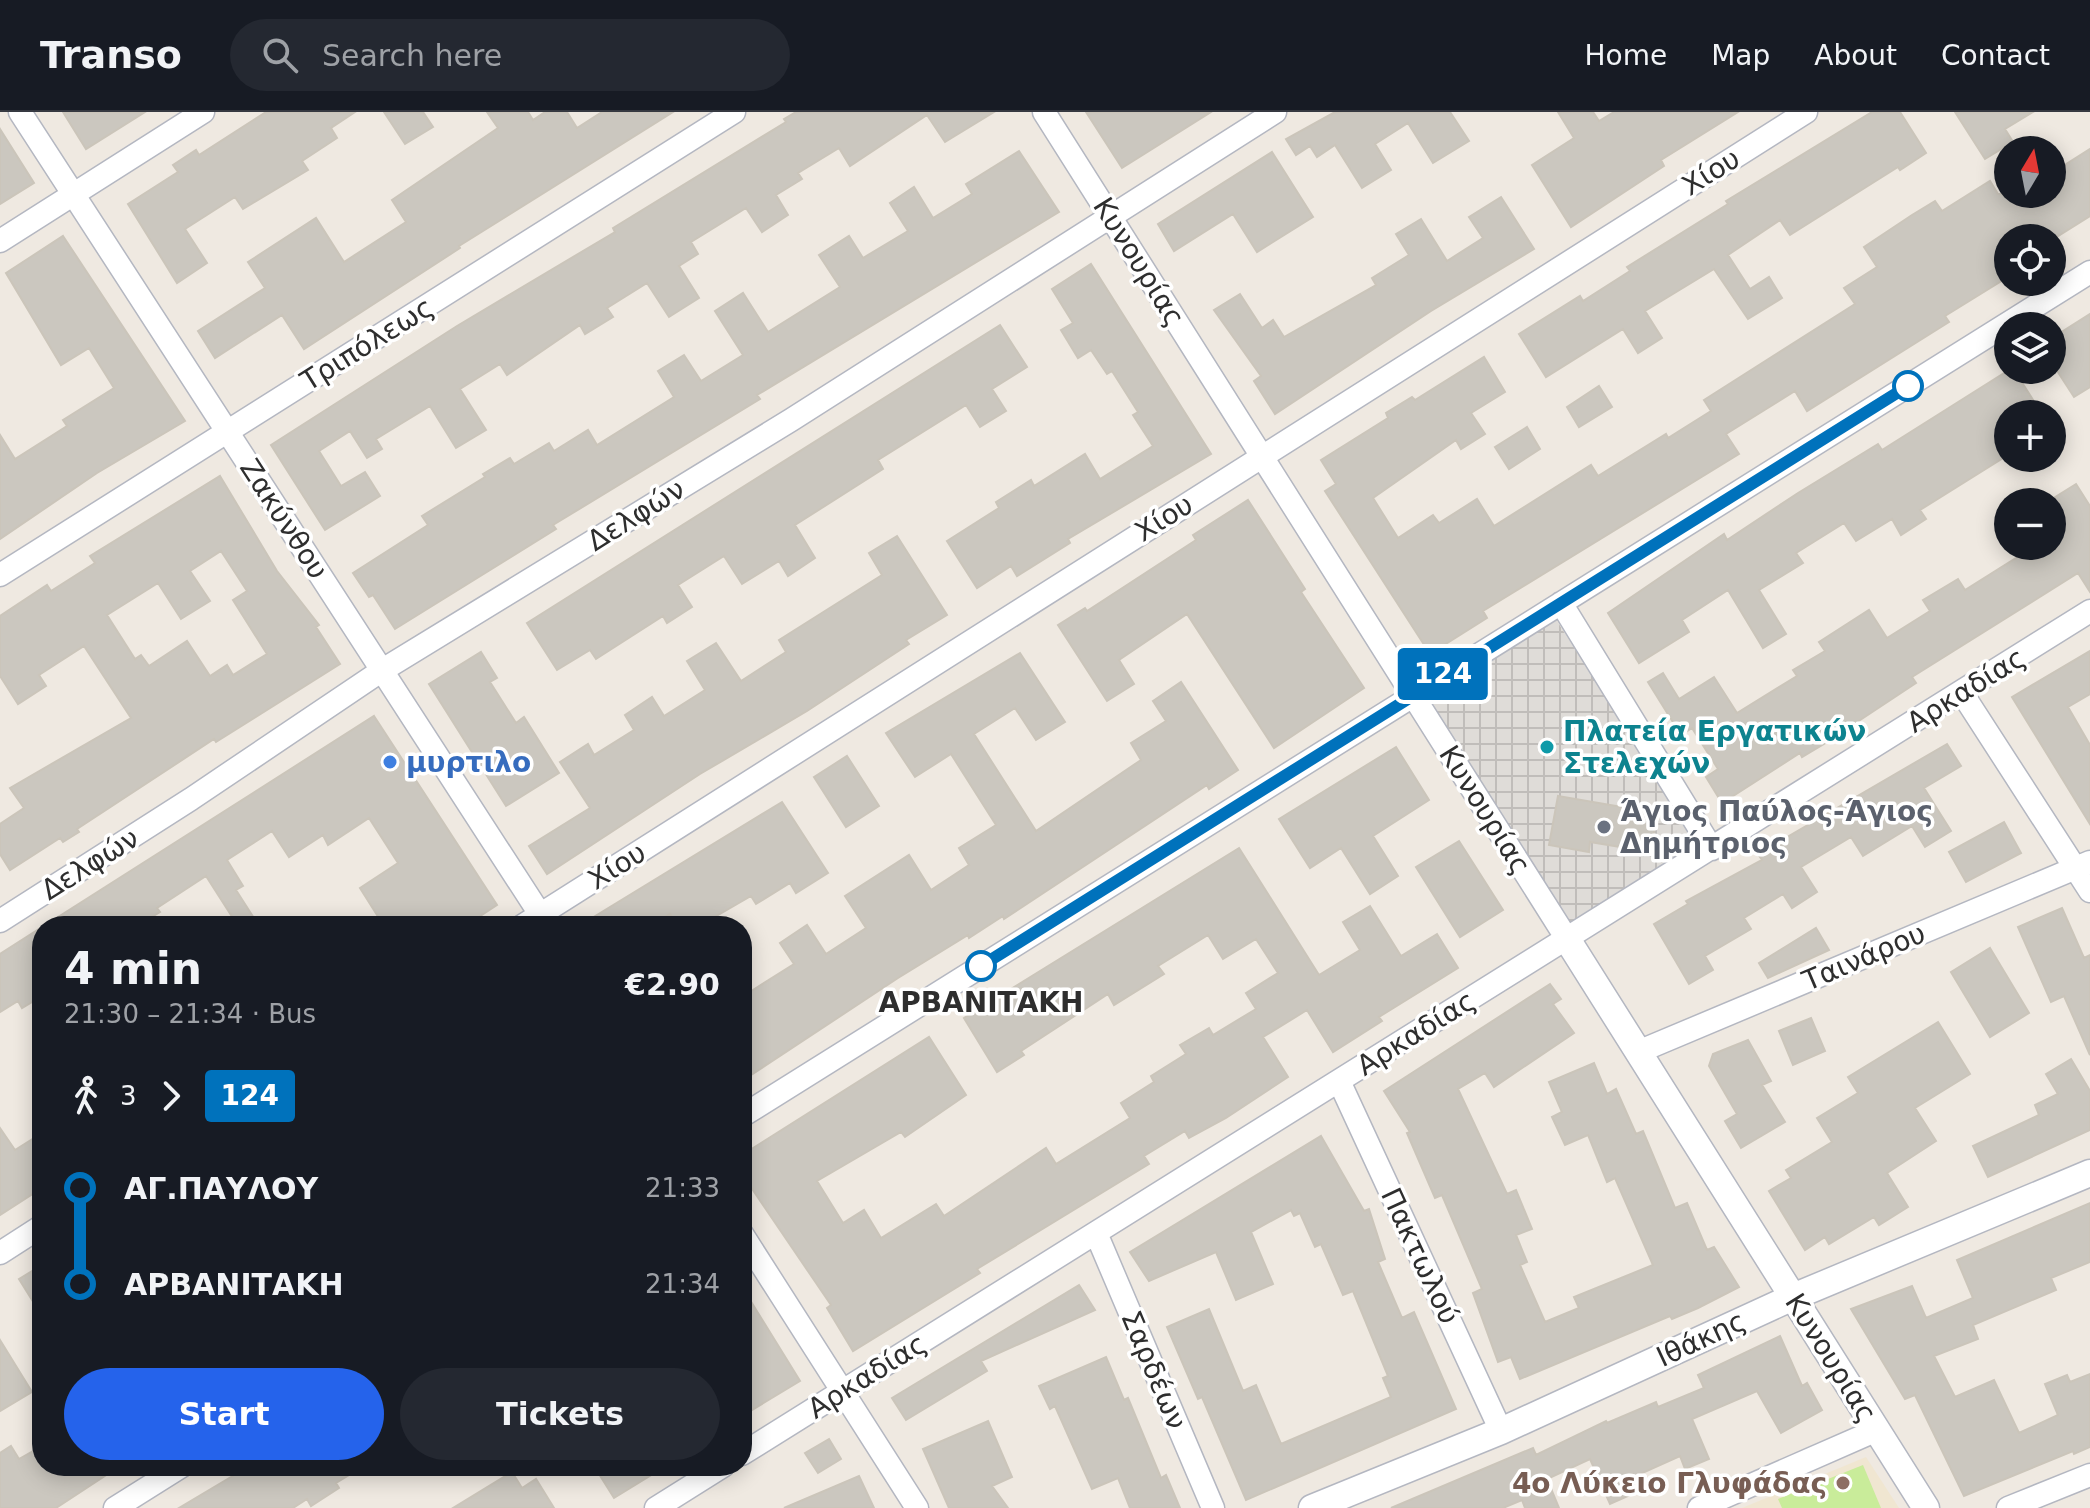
<!DOCTYPE html>
<meta charset="utf-8">
<style>
body{margin:0;font-family:"DejaVu Sans",sans-serif;background:#242831;color:#f1f3f6;height:100vh;display:flex;flex-direction:column;font-size:30px;white-space:nowrap}
*{box-sizing:border-box;margin:0}
p{font-size:26px;color:#9ea1a6}
.icon{flex:none;width:44px;height:44px;fill:none;stroke:currentColor;stroke-width:2;stroke-linecap:round;stroke-linejoin:round}
.map{position:relative;flex:1;overflow:hidden}
.details{position:absolute;left:32px;top:804px;width:720px;height:560px;display:flex;flex-direction:column;background:#171b24;border-radius:32px;box-shadow:0 4px 20px #0003}
.details>*{flex:none}
.badge{padding:0 16px;border-radius:6px;font-size:28px;line-height:52px}
.needle{width:52px;rotate:10deg}
.fabs{position:absolute;left:1994px;top:24px;display:grid;gap:16px}
.fabs a{display:grid;place-items:center;width:72px;height:72px;border-radius:50%;background:#171b24;box-shadow:0 4px 20px #0003;font-size:40px}
.map>.badge{position:absolute;translate:-50% -50%;box-shadow:0 0 0 4px #fff}
.legs{display:flex;align-items:center;gap:12px;height:88px;padding:0 32px;font-size:26px}
.legs p{margin-inline-start:auto}
.summary{display:flex;align-items:center;justify-content:space-between;height:136px;padding:0 32px}
h1{font-size:44px;font-weight:700;line-height:60px}
.cta{display:flex;gap:16px;margin-top:auto;padding:16px 32px}
.cta a{flex:1;height:92px;border-radius:48px;background:#2563eb;color:#fff;font-size:32px;font-weight:700;line-height:92px;text-align:center}
.cta a+a{background:#242831;color:#f1f3f6}
ul{padding:0 32px;list-style:none}
li{display:flex;align-items:center;gap:28px;height:96px;font-size:30px}
li i{display:grid;place-items:center;width:12px;height:100%;margin:0 10px;background:currentColor}
li i::after{content:'';width:20px;height:20px;margin:-10px;border:6px solid;border-radius:50%;background:#171b24}
li p{margin-inline-start:auto}
li:first-child i{background:linear-gradient(#0000 50%,currentColor 0)}
li:last-child i{background:linear-gradient(currentColor 50%,#0000 0)}
header{display:flex;align-items:center;gap:48px;box-sizing:border-box;height:112px;padding:0 40px;background:#171b24;border-bottom:2px solid #363941}
header strong{font-size:38px}
nav{display:flex;gap:44px;margin-inline-start:auto;font-size:28px}
.search{width:560px;height:72px;background:#242831;display:flex;align-items:center;gap:20px;box-sizing:border-box;padding:0 28px;border-radius:44px;color:#9ea1a6;font-size:30px}
.map>svg:first-child{display:block}
.education{fill:#f0e6d1}
.pitch{fill:#c9ec9a}
.plaza{fill:url(#plaza-grid);fill-rule:evenodd}
.building{fill:#cbc7bf;stroke:#cbc5ba;stroke-width:2;fill-rule:evenodd}
.lines{fill:none;stroke-linecap:round;stroke-linejoin:round}
.minor-casing{stroke:#b4b7c1;stroke-width:25}
.tertiary-casing{stroke:#b4b7c1;stroke-width:29}
.minor{stroke:#fff;stroke-width:22}
.tertiary{stroke:#fff;stroke-width:26}
.line-1-casing{stroke:#fff;stroke-width:18}
.line-1{stroke:#0072bc;stroke-width:12}
.stop-1-dot{fill:#fff;stroke:#0072bc;stroke-width:4}
.culture-dot{fill:#0f9aa8;stroke:#fff;stroke-width:3}
.shop-dot{fill:#3f7fe0;stroke:#fff;stroke-width:3}
.worship-dot{fill:#6b7280;stroke:#fff;stroke-width:3}
.education-dot{fill:#8d6e63;stroke:#fff;stroke-width:3}
.labels{text-anchor:middle;dominant-baseline:central;stroke-width:7;stroke-linejoin:round;paint-order:stroke}
.street-label{font-size:28px;fill:#2e2e2e;stroke:#fff}
.culture-label{font-size:28px;font-weight:bold;fill:#0d838f;stroke:#fff;text-anchor:start}
.shop-label{font-size:28px;font-weight:bold;fill:#366cbe;stroke:#fff;text-anchor:start}
.worship-label{font-size:28px;font-weight:bold;fill:#5b616d;stroke:#fff;text-anchor:start}
.stop-label{font-size:28px;font-weight:bold;fill:#2e2e2e;stroke:#fff}
.education-label{font-size:28px;font-weight:bold;fill:#785e54;stroke:#fff;text-anchor:end}
</style>
<header>
<strong>Transo</strong>
<div class="search"><svg class="icon" aria-label="search" viewBox="0 0 24 24"><circle cx="10" cy="10" r="6"/><path d="M15 15l6 6"/></svg>Search here</div>
<nav><a>Home</a><a>Map</a><a>About</a><a>Contact</a></nav>
</header>
<div class="map">
<svg width="2090" height="1396" viewBox="0 0 2090 1396">
<defs>
<pattern id="plaza-grid" width="8" height="8" patternUnits="userSpaceOnUse" patternTransform="scale(2)"><rect width="8" height="8" fill="#dfdcd8"/><path d="M0 4h8M4 0v8" fill="none" stroke="#c0bdba"/></pattern>
</defs>
<rect width="100%" height="100%" fill="#efe9e1"/>
<path class="education" d="M1866 1345 1899 1396H1742Z"/>
<path class="pitch" d="M1863 1353 1881 1396H1782L1778 1387Z"/>
<path class="plaza" d="M1553 503 1699 729 1571 811 1425 585ZM1558 684 1588 740 1550 733Z"/>
<path class="building" d="M63 0H145L86 37Z
M266 0H355L331 16 337 26 302 49 308 58 243 97 235 85 185 117 207 151 177 171 128 92 178 60 173 53 196 38 199 43Z
M384 0H423L433 15 405 32Z
M487 0H528L533 8 545 0H567L577 16 602 0H673L459 134 460 136 304 237 282 203 215 246 198 219 265 176 248 150 316 106 344 150 406 110 392 88 498 16Z
M796 0H994L945 30 927 3 850 54 839 36 798 61 802 67 776 83 788 103 762 120 746 96 691 130 698 142 679 154 699 186 669 205 647 171 607 196 613 205 585 222 580 213 507 263 500 252 460 277 486 318 456 336 430 294 376 327 382 337 367 346 350 319 319 339 341 374 365 360 380 384 325 418 271 333 457 214 615 120 613 116 786 10 784 7Z
M1086 0H1211L1122 56Z
M1335 0H1450L1469 29 1433 51 1408 11 1375 32 1391 58 1362 76 1335 33 1317 45 1310 34 1296 43 1286 27Z
M1558 0H1593L1599 9 1614 0H1738L1661 48 1664 54 1571 115 1532 53 1574 26Z
M1872 0H1900L1926 41 1900 58 1898 55 1790 123 1780 108 1728 143 1750 177 1769 165 1782 186 1748 207 1714 157 1645 199 1662 226 1638 241 1623 217 1546 265 1519 222 1580 184 1583 189 1630 159 1627 155 1728 92 1726 89Z
M1955 0H2033L2005 17 2013 30 1985 47Z
M0 17 34 71 0 92Z
M2090 37V104L2055 126H2008V165L1945 204 1949 210 1807 299 1795 279 1726 322 1739 342 1483 499 1487 506 1430 542 1325 379 1336 372 1321 348 1388 306 1386 301 1412 285 1415 288 1484 245 1505 280 1471 301 1485 322 1461 337 1456 328 1373 386 1398 426 1433 403 1439 411 1477 387 1494 414 1591 353 1598 364 1666 322 1668 326 1711 299 1704 288 1855 192 1844 176 1877 155 1864 135 1912 103 1935 89 1942 99 1990 69 1998 82H2052V61Z
M1019 39 1059 100 757 283 760 287 553 413 556 417 395 517 373 483 369 485 353 461 428 413 422 404 485 365 483 362 510 346 514 352 549 331 554 339 588 318 597 333 674 285 658 259 684 243 701 269 743 243 715 199 743 181 768 220 840 175 819 143 849 124 863 146 908 119 890 91 914 75 933 106 972 82 966 72Z
M1272 40 1313 105 1257 140 1233 102 1174 139 1158 112Z
M1501 85 1534 137 1431 199 1275 302 1254 269 1261 264 1214 198 1240 182 1262 216 1273 208 1284 225 1376 173 1372 166 1409 143 1396 122 1421 107 1447 149 1483 126 1469 105Z
M63 124 185 309 97 361 0 427V323L15 347 67 314 63 308 114 276 89 236 61 253 6 161Z
M1091 152 1211 342 1068 427 1070 431 1017 464 1011 454 977 476 947 429 999 396 996 390 1031 368 1034 374 1085 342 1100 367 1153 334 1133 303 1138 300 1112 259 1107 262 1091 238 1078 246 1061 218 1073 211 1052 177Z
M2090 202V275L2074 285 2052 251V226Z
M1000 213 1027 255 992 277 1006 299 980 315 966 293 878 348 883 357 795 413 815 446 788 464 779 449 742 472 724 444 678 473 692 495 667 511 663 504 596 547 590 538 557 558 527 511Z
M2009 258H2014L2042 302H2008V343L1920 398 1926 407 1901 423 1892 407 1856 429 1844 411 1796 441 1803 451 1759 478 1786 522 1763 536 1728 478 1682 508 1689 520 1639 551 1608 501 1724 422 1727 428 1798 381 1878 332 1882 338Z
M1599 274 1612 295 1579 315 1567 295Z
M1527 315 1540 337 1509 357 1495 335Z
M220 364 277 459 319 513 316 515 340 552 216 630 214 627 77 717 79 720 63 730 60 726 10 758 0 742V712L24 696 10 676 131 606 84 534 39 563 46 574 18 592 0 564V504L47 473 51 479 95 451 90 444ZM221 439 247 479 233 488 267 542 233 563 227 553 210 564 187 529 149 554 141 543 135 547 107 503 158 471 181 507 210 489 190 459Z
M2076 372 2090 394V480L2078 461 1912 565 1916 571 1824 632 1802 645 1800 641 1722 691 1706 665 1718 657 1692 616 1681 623 1648 570 1663 561 1679 587 1714 565 1737 601 1797 564 1793 558 1825 539 1819 530 1869 498 1887 526 1930 499 1923 488 1958 467 1965 478 2035 434H2052V387Z
M1248 388 1305 477 1301 480 1364 576 1274 636 1187 502 1119 548 1134 572 1107 589 1058 513 1085 496 1087 499 1196 428 1193 423Z
M897 424 947 503 906 528 909 532 807 599 700 662 547 762 529 734 590 696 560 650 588 632 594 643 634 618 625 603 652 585 664 604 705 578 687 549 716 531 741 569 786 540 779 528 882 463 869 441Z
M2090 539V582L2068 595 2090 633V712L2012 585Z
M481 540 497 566 490 570 516 611 524 605 559 661 506 694 429 572Z
M1020 541 1065 610 1036 628 1015 596 974 622 1036 719 1141 648 1131 631 1166 609 1153 589 1181 570 1238 658 1209 677 1207 673 1004 807 1003 804 969 826 968 823 898 866 742 969V885L794 852 780 831 807 813 826 842 866 816 845 784 909 743 931 778 969 753 959 736 996 713 951 642 915 665 886 621Z
M374 604 497 793 465 814H384L360 776 398 751 369 706 328 733 323 723 289 745 272 719 227 748 243 774 236 778 259 814H238L206 764 157 796 160 800 137 814H44Z
M1947 632 1961 654 1924 676 1951 719 1925 735 1912 714 1863 744 1851 725 1801 755 1817 780 1792 796 1783 782 1744 806 1751 817 1705 844 1713 858 1689 872 1654 812 1688 792 1686 789 1762 748 1758 742Z
M1396 635 1429 688 1373 724 1398 764 1370 782 1341 736 1310 756 1279 707Z
M847 644 879 694 846 715 814 665Z
M1558 684 1657 701 1651 740 1590 730 1589 740 1549 733Z
M782 690 828 761 796 781 790 771 756 792 751 784 699 814H677L670 802 650 814H579Z
M2004 710 2021 741 1966 770 1949 740Z
M1459 729 1503 798 1460 825 1416 755Z
M1239 736 1319 863 1360 838 1343 810 1370 794 1401 844 1437 822 1458 856 1379 905 1382 909 1333 940 1307 898 1263 925 1288 965 1226 1006 1189 1026 1185 1019 1144 1044 1149 1052 977 1157 980 1161 853 1239 827 1196 831 1193 742 1062V1043L929 925 966 983 905 1025 901 1020 817 1069 843 1111 864 1098 881 1126 936 1092 944 1104 1046 1036 1056 1052 1130 1006 1121 991 1154 970 1151 964 1186 942 1180 933 1209 916 1213 923 1256 897 1246 881 1278 861 1256 827 1223 847 1208 823 1158 854 1164 862 1114 893 1108 882 1021 939 1024 943 997 960 964 906Z
M2062 796 2084 846 2090 843V943L2064 884 2051 890 2018 815Z
M42 815V884L22 896 18 889 0 900V842Z
M1816 816 1829 838 1768 866 1759 851Z
M1990 836 2029 901 1990 925 1951 860Z
M1550 872 1561 887 1553 892 1574 921 1494 975 1485 961 1458 977 1507 1082 1516 1078 1532 1117 1516 1123 1527 1150 1520 1153 1545 1210 1579 1196 1574 1185 1653 1153 1615 1066 1607 1070 1588 1023 1565 1033 1552 1005 1562 1000 1549 970 1594 951 1607 982 1616 977 1636 1022 1643 1019 1675 1096 1687 1091 1707 1138 1714 1135 1739 1175 1698 1196 1672 1207 1670 1204 1520 1267 1511 1245 1498 1250 1473 1181 1482 1177 1442 1083 1435 1086 1407 1021 1410 1020 1384 979Z
M1811 906 1825 939 1793 953 1779 919Z
M1938 910 1970 962 1915 996 1936 1029 1887 1061 1908 1095 1879 1113 1874 1105 1829 1132 1825 1125 1805 1138 1769 1079 1791 1066 1786 1058 1832 1030 1817 1006 1858 981 1848 965Z
M1748 928 1771 969 1762 973 1785 1010 1741 1036 1725 1009 1737 1002 1709 954 1713 942Z
M2071 947 2090 979V1018L1988 1065 1973 1034 2039 1003 2035 993 2058 982 2046 962Z
M0 1016 15 1038 42 1021V1076L0 1103Z
M1321 1024 1364 1099 1369 1097 1385 1147 1378 1150 1402 1206 1414 1200 1456 1297 1246 1388 1202 1285 1198 1287 1167 1215 1209 1197 1243 1279 1256 1273 1281 1332 1391 1285 1383 1266 1388 1264 1353 1179 1343 1183 1321 1132 1315 1135 1300 1101 1294 1104 1291 1098 1251 1120 1273 1172 1236 1188 1216 1140 1149 1169 1130 1140Z
M2090 1091V1150L2051 1166 2056 1178 1973 1213 1978 1227 1934 1244 1955 1285 1994 1268 2019 1321 2058 1303 2045 1272 2067 1263 2070 1270 2090 1262V1335L2074 1342 2073 1339 1964 1384 1915 1283 1905 1287 1851 1197 1912 1174 1926 1206 1973 1186 1957 1148Z
M42 1153V1204L19 1167Z
M1079 1173 1095 1198 981 1249 987 1259 906 1308 892 1286Z
M742 1175 800 1269 742 1304Z
M1780 1224 1802 1274 1807 1271 1822 1298 1781 1321 1757 1279 1692 1307 1709 1347 1685 1357 1680 1344 1631 1366 1637 1380 1610 1392 1590 1347 1547 1367 1559 1396H1525L1522 1388 1503 1396H1391L1533 1336 1536 1343 1606 1309 1607 1311 1656 1290 1658 1295 1704 1276 1698 1263Z
M0 1228 32 1280 0 1299Z
M1106 1245 1124 1288 1128 1286 1161 1366 1166 1363 1180 1396H1130L1118 1366 1092 1377 1055 1294 1050 1297 1039 1274Z
M988 1309 1012 1365 992 1374 1008 1396H949L923 1337Z
M829 1327 841 1347 818 1361 805 1341Z
M11 1334 19 1347 42 1334V1354H120L56 1396H0V1341Z
M256 1354H364L336 1371 339 1376 311 1394 307 1387 293 1396H179L241 1359 243 1362Z
M594 1354H666L614 1386Z
M512 1360 522 1376 536 1367 554 1396H453Z
M859 1364 874 1396H784Z"/>
<g class="lines">
<g class="minor-casing">
<path id="minor" d="M20 0 547 813
M1044 0 1567 827
M0 129 203 0
M0 463 734 0
M1561 491 1712 737
M1962 581 2090 779
M0 809 191 687 381 559 791 308 1275 0
M522 814 1806 0
M1638 940 2090 750
M1339 969 1501 1319
M742 1004 2090 160
M1096 1121 1213 1396
M742 1122 917 1396
M0 1141 42 1114
M742 1342 2090 499
M115 1396 182 1354
M656 1396 723 1354
M1699 1396 1877 1318
M2008 1396 2090 1363"/>
</g>
<g class="tertiary-casing">
<path id="tertiary" d="M1567 827 1926 1396
M1312 1396 1501 1319 1793 1185 2090 1061"/>
</g>
<use href="#minor" class="minor"/>
<use href="#tertiary" class="tertiary"/>
</g>
<g class="lines">
<g class="line-1-casing">
<path id="line-1" d="M981 854 1908 274"/>
</g>
<use href="#line-1" class="line-1"/>
</g>
<g class="stop-1-dot">
<circle cx="1908" cy="274" r="14"/>
<circle cx="981" cy="854" r="14"/>
</g>
<circle class="culture-dot" cx="1547" cy="635" r="8"/>
<circle class="shop-dot" cx="390" cy="650" r="8"/>
<circle class="worship-dot" cx="1604" cy="715" r="8"/>
<circle class="education-dot" cx="1843" cy="1371" r="8"/>
<g class="labels">
<g class="street-label">
<text transform="translate(1711 60) rotate(-32)">Χίου</text>
<text transform="translate(1139 150) rotate(58)">Κυνουρίας</text>
<text transform="translate(367 232) rotate(-32)">Τριπόλεως</text>
<text transform="translate(636 403) rotate(-32)">Δελφών</text>
<text transform="translate(1164 406) rotate(-32)">Χίου</text>
<text transform="translate(284 407) rotate(57)">Ζακύνθου</text>
<text transform="translate(1966 578) rotate(-32)">Αρκαδίας</text>
<text transform="translate(1485 698) rotate(58)">Κυνουρίας</text>
<text transform="translate(90 752) rotate(-32)">Δελφών</text>
<text transform="translate(617 754) rotate(-32)">Χίου</text>
<text transform="translate(1864 845) rotate(-23)">Ταινάρου</text>
<text transform="translate(1416 921) rotate(-32)">Αρκαδίας</text>
<text transform="translate(1420 1144) rotate(65)">Πακτωλού</text>
<text transform="translate(1701 1227) rotate(-25)">Ιθάκης</text>
<text transform="translate(1831 1246) rotate(58)">Κυνουρίας</text>
<text transform="translate(1154 1258) rotate(67)">Σαρδέων</text>
<text transform="translate(867 1264) rotate(-32)">Αρκαδίας</text>
</g>
<g class="culture-label">
<text x="1563" y="619">Πλατεία Εργατικών<tspan x="1563" dy="32">Στελεχών</tspan></text>
</g>
<g class="shop-label">
<text x="406" y="650">μυρτιλο</text>
</g>
<g class="worship-label">
<text x="1620" y="699">Άγιος Παύλος-Άγιος<tspan x="1620" dy="32">Δημήτριος</tspan></text>
</g>
<g class="stop-label">
<text x="981" y="890">ΑΡΒΑΝΙΤΑΚΗ</text>
</g>
<g class="education-label">
<text x="1827" y="1371">4ο Λύκειο Γλυφάδας</text>
</g>
</g>
</svg>
<div class="fabs">
<a><svg class="needle" viewBox="-14 -14 28 28"><path d="M0-13l5 13h-10z" fill="#e53935"/><path d="M0 13l5-13h-10z" fill="#9ea1a6"/></svg></a>
<a><svg class="icon" aria-label="locate" viewBox="0 0 24 24"><circle cx="12" cy="12" r="6"/><path d="M12 2v4M12 18v4M2 12h4M18 12h4"/></svg></a>
<a><svg class="icon" aria-label="layers" viewBox="0 0 24 24"><path d="M12 4l9 5-9 5-9-5zM3 14l9 5 9-5"/></svg></a>
<a>+</a>
<a>−</a>
</div>
<b class="badge" style="left:1443px;top:562px;background:#0072bc;color:#fff">124</b>
<section class="details">
<div class="summary"><div><h1>4 min</h1><p>21:30 – 21:34 · Bus</p></div><b>€2.90</b></div>
<div class="legs"><svg class="icon" aria-label="walk" viewBox="0 0 24 24"><circle cx="13" cy="4" r="2"/><path d="M13 8l-2 6 4 7M11 14l-3 7M7 12l3-4h3l4 4"/></svg>3<svg class="icon" aria-label="forward" viewBox="0 0 24 24"><path d="M9 5l7 7-7 7"/></svg><b class="badge" style="background:#0072bc;color:#fff">124</b></div>
<ul>
<li><i style="color:#0072bc"></i><b>ΑΓ.ΠΑΥΛΟΥ</b><p>21:33</p></li>
<li><i style="color:#0072bc"></i><b>ΑΡΒΑΝΙΤΑΚΗ</b><p>21:34</p></li>
</ul>
<div class="cta"><a>Start</a><a>Tickets</a></div>
</section>
</div>
